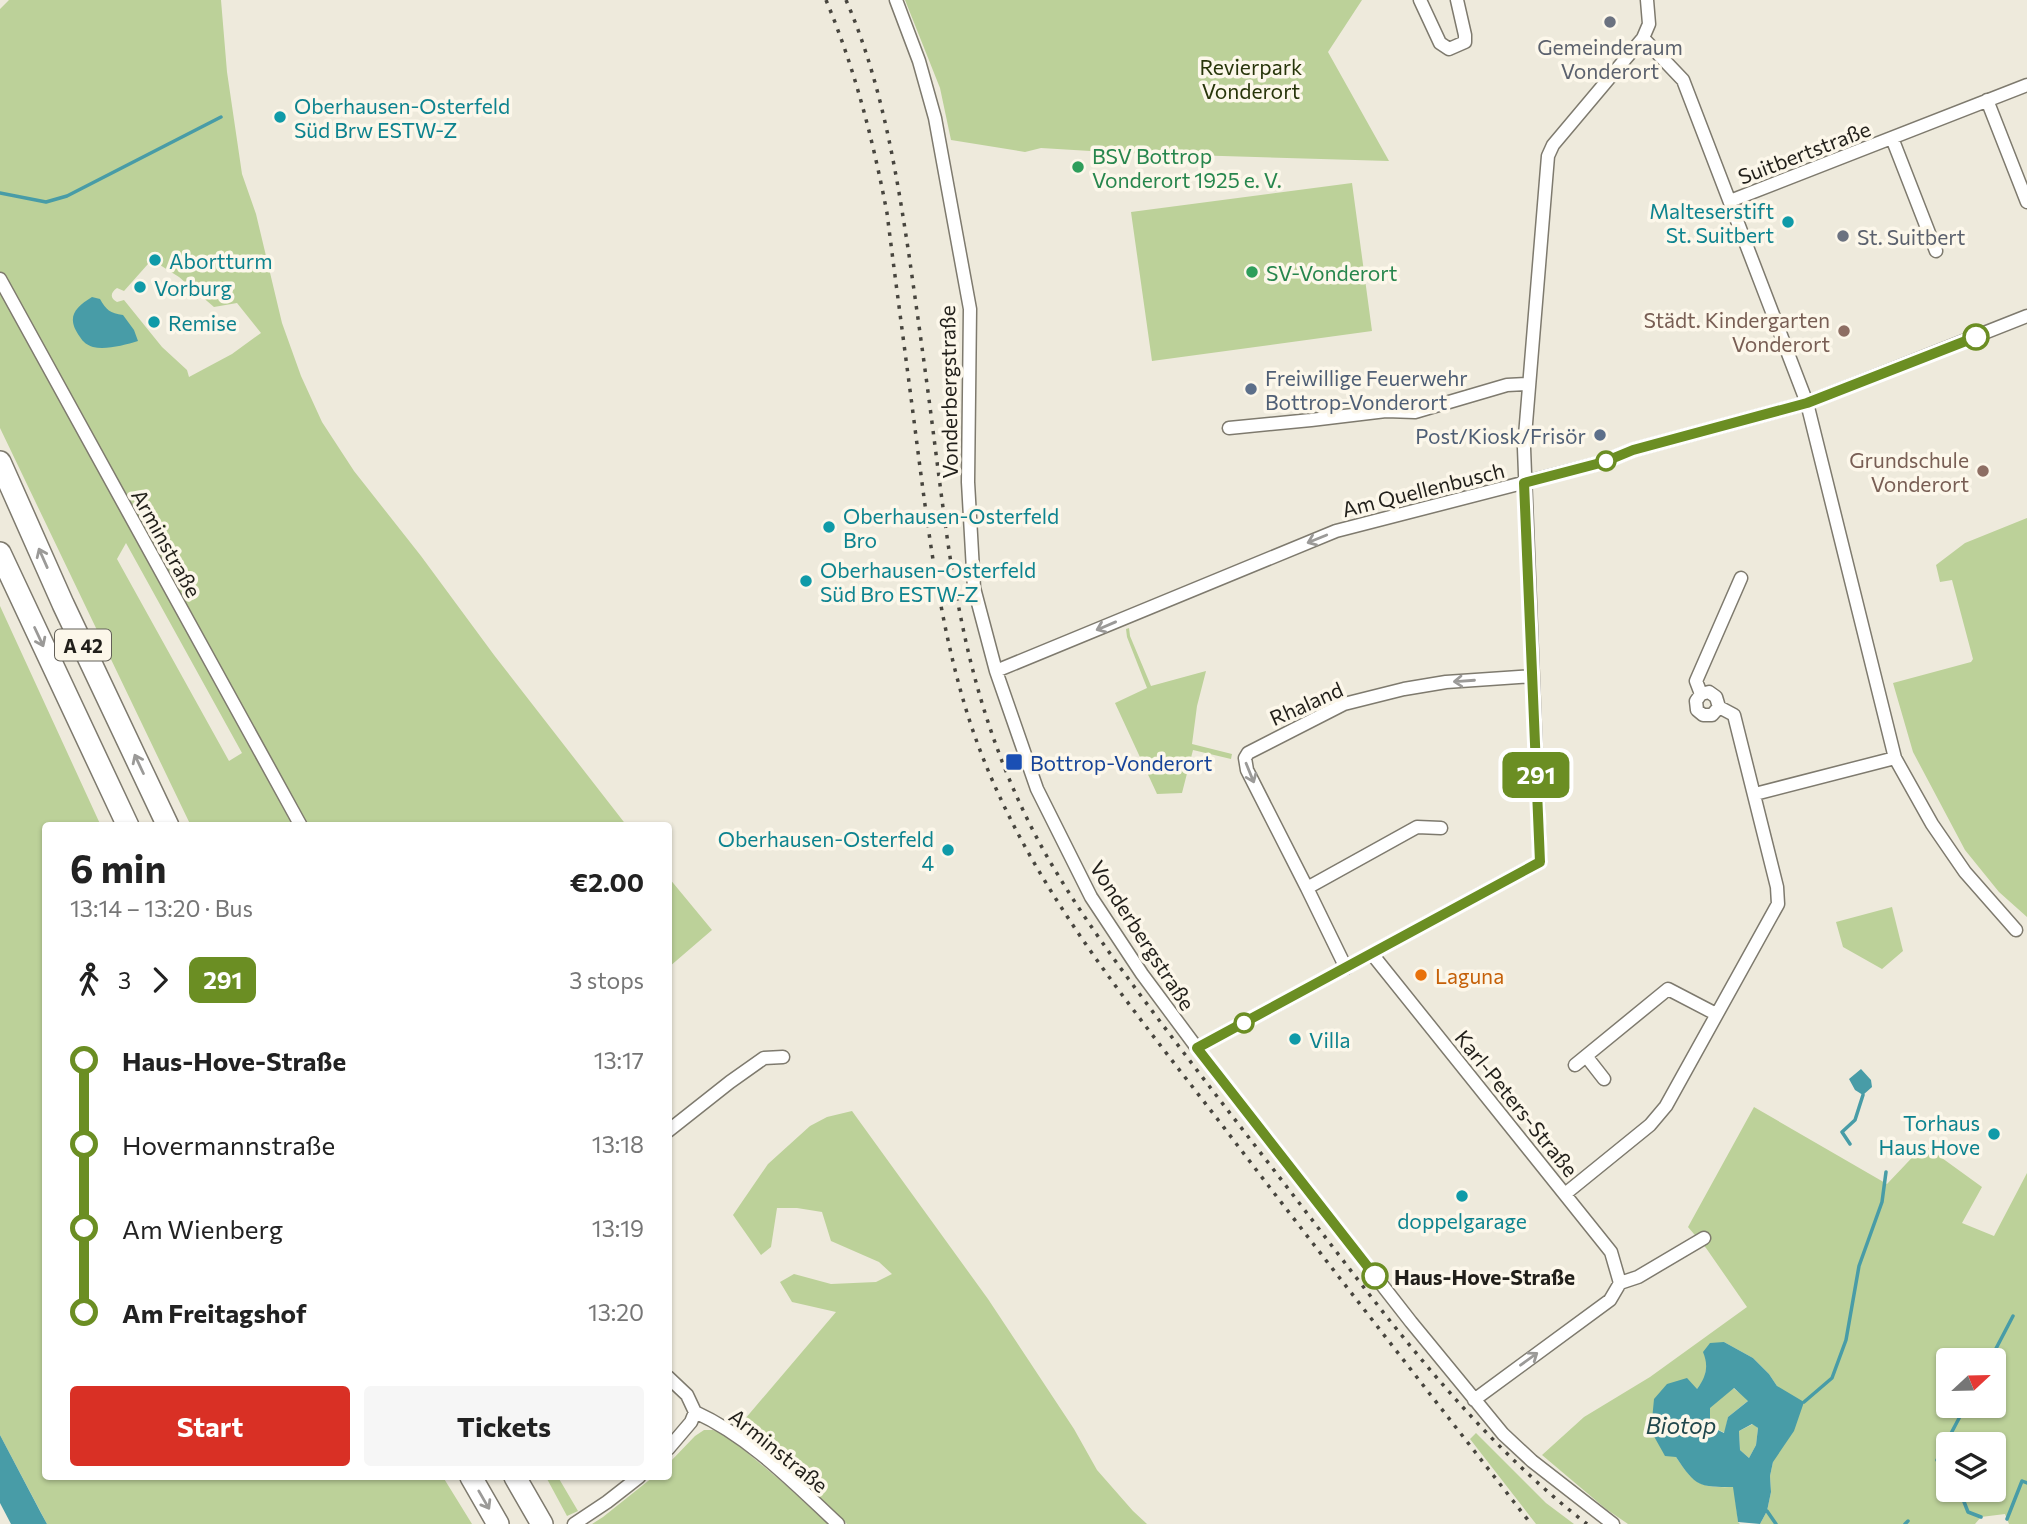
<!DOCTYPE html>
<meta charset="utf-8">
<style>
body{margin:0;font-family:Commissioner,sans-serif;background:#f6f6f6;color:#222;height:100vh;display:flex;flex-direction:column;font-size:26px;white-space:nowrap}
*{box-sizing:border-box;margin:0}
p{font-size:23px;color:#767676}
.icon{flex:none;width:38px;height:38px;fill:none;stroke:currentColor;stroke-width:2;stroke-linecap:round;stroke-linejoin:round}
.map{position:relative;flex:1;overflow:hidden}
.sheet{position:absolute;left:42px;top:822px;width:630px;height:658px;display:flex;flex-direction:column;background:#fff;border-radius:7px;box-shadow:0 2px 5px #0004}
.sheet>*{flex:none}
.badge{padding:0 14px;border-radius:10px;font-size:24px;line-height:46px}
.needle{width:46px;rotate:68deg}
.fabs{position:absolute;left:1936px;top:1348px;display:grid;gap:14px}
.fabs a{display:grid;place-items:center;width:70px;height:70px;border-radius:7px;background:#fff;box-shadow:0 2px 5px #0004;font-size:35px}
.map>.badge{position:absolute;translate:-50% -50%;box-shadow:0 0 0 4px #fff}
.legs{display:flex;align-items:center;gap:10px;height:77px;padding:0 28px;font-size:23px}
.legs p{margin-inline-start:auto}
.head{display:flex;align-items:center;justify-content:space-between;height:119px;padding:0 28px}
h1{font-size:38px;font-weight:700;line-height:52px}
.cta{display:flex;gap:14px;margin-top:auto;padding:14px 28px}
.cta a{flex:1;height:80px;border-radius:7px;background:#d93025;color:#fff;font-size:28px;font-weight:700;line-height:80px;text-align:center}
.cta a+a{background:#f6f6f6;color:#222}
ul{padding:0 28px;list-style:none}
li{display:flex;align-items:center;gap:24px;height:84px;font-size:26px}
li i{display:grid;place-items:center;width:10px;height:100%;margin:0 9px;background:currentColor}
li i::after{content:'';width:18px;height:18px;margin:-9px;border:5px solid;border-radius:50%;background:#fff}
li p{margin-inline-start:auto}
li:first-child i{background:linear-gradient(#0000 50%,currentColor 0)}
li:last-child i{background:linear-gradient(currentColor 50%,#0000 0)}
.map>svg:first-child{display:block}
.green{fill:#bcd199;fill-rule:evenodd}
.water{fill:#489ca7;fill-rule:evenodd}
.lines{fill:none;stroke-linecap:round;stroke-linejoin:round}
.stream{stroke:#489ca7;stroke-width:3.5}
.minor-casing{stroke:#7e7a6e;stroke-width:15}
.motorway-casing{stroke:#7e7a6e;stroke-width:24}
.minor{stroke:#fff;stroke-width:12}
.motorway{stroke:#fff;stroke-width:21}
.rail{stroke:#47453e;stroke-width:3.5;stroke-dasharray:3.5 7;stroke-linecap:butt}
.oneway{stroke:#9b9a98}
.line-1-casing{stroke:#fff;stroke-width:16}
.line-1{stroke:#6b8e23;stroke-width:10}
.worship-dot{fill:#6b7280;stroke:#fcf7ea;stroke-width:2.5}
.culture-dot{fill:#0f9aa8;stroke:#fcf7ea;stroke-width:2.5}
.leisure-dot{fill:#2e9e5b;stroke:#fcf7ea;stroke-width:2.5}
.education-dot{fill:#8d6e63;stroke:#fcf7ea;stroke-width:2.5}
.stop-1-dot{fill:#fff;stroke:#6b8e23;stroke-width:3.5}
.service-dot{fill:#5c6f8a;stroke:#fcf7ea;stroke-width:2.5}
.transit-dot{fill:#1a4fb4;stroke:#fcf7ea;stroke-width:2.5}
.food-dot{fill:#e8710a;stroke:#fcf7ea;stroke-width:2.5}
.labels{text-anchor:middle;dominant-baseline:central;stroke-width:7;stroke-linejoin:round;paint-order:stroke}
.shield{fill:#fcf7ea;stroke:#636058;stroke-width:2}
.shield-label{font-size:19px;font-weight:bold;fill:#211f1a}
.worship-label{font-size:21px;fill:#5b616d;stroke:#fcf7ea}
.park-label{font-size:21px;fill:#273509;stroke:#fcf7ea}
.culture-label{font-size:21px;fill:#0d838f;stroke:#fcf7ea;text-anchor:start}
.street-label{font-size:21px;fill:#211f1a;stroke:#fcf7ea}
.leisure-label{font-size:21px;fill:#27864d;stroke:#fcf7ea;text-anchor:start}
.education-label{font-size:21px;fill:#785e54;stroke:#fcf7ea;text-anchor:end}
.service-label{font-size:21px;fill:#4e5e75;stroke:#fcf7ea;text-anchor:start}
.transit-label{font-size:21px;fill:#164399;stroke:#fcf7ea;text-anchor:start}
.food-label{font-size:21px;fill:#c56008;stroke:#fcf7ea;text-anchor:start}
.stop-label{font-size:21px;font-weight:bold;fill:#211f1a;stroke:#fcf7ea;text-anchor:start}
.water-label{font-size:23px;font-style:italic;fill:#20474c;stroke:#fcf7ea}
</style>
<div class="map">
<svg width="2027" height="1524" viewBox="0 0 2027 1524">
<rect width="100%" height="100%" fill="#eeeadc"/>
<path class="green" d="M9 0H221L227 72 242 174 256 214 282 323 301 376 322 422 354 471 421 556 494 655 627 826H191L0 428V9ZM156 253 160 257V265L179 277 214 307 237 303 261 333 232 354 189 377 187 370 162 347 124 300 117 302C110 298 110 293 117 288L124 291 148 264 151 254ZM126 543 242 753 229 761 117 559Z
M905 0H1362L1328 52 1389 161 1123 153 1041 148 1025 152 951 140 940 88Z
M1352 183 1372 331 1152 361 1131 212Z
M2027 518V917L1999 892 1965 850 1913 752 1893 683 1971 662 1973 659 1952 580 1940 582 1936 565 1965 543Z
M0 606 101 826H46V1477H443L472 1524H47L0 1435Z
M1129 628 1130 636 1151 686 1206 671 1197 706 1192 744 1232 754 1231 759 1193 750 1182 793 1157 794 1115 703 1147 688 1127 637 1126 629Z
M669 878 712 930 669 967H668Z
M1892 907 1903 951 1882 969 1843 947 1836 922Z
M1754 1107 1887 1184 1924 1145 1982 1187 1962 1223 1994 1236 2027 1173V1524H2009L2005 1514 1981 1517 1975 1524H1760L1767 1511 1771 1492 1770 1476 1773 1462 1777 1386 1769 1374 1753 1358 1724 1342 1707 1361 1705 1378 1697 1389 1676 1457C1695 1485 1700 1488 1734 1487L1738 1522 1740 1524H1628L1606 1509 1542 1455 1584 1417 1650 1377 1747 1307 1706 1248 1688 1227ZM1948 1360H1993V1405H1948ZM1948 1444H1993V1489H1948Z
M852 1111 988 1299 1074 1429 1097 1470 1133 1511 1147 1524H847L739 1426 836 1312 792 1302 780 1282 794 1274 831 1284 876 1282 892 1274 879 1262 831 1241 822 1212 797 1208H777L771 1247 761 1255 733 1215 768 1164 810 1126 827 1117Z
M1733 1388 1749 1400 1728 1417 1725 1433 1710 1426V1407Z
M1753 1424 1758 1428 1756 1445 1749 1458 1740 1450 1739 1431Z
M704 1430H713L726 1435 787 1486 828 1524H592L603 1517 653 1477H668L669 1463 695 1436Z
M1476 1433 1546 1503 1574 1524H1536L1470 1439Z
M546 1477H558L578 1511 567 1516Z"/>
<path class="water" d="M92 297 100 299C106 310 110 313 123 315L134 330 138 341C125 345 106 350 93 347 87 345 83 342 80 337 66 318 74 308 92 297Z
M1861 1069 1871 1080 1872 1087 1863 1095 1855 1090 1849 1079Z
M1724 1342 1753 1358 1769 1374 1777 1386 1804 1402 1794 1431 1773 1462 1770 1476 1771 1492 1767 1511 1760 1524 1738 1522 1733 1487C1699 1487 1696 1487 1676 1457L1665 1456 1651 1431 1654 1399 1667 1384 1687 1378 1697 1389C1706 1377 1709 1366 1703 1352L1710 1343ZM1734 1388 1748 1401 1728 1417 1724 1433 1710 1426V1408ZM1752 1424 1758 1428 1756 1445 1749 1458 1740 1450 1739 1431Z
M0 1435 41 1513 47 1524H11L0 1503Z"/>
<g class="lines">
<path class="stream" d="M0 193 46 202 67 196 221 117
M1850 1144 1842 1132 1855 1120 1863 1095
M1990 1360 2013 1316
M1804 1402 1832 1378 1846 1340 1859 1266 1882 1202 1886 1172
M1948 1469 1939 1464 1937 1460 1966 1405
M1959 1489 1968 1512 1981 1517
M1767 1511 1776 1524
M2007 1519 2022 1481 2027 1483
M1905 1524 1908 1521"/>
<g class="minor-casing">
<path id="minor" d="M896 0 919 61 935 118 970 309 968 482 974 588 996 671 1037 789 1091 897 1142 974 1197 1048 1411 1322 1503 1434 1532 1461 1613 1524
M1420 0 1440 43 1449 49 1465 42V35L1457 0
M1647 0 1649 24 1643 38 1683 80 1807 403 1895 758 1932 824 1965 872 2016 930
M1987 100 2027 202
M1892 138 1936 251
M1730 201 2027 85
M0 279 301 826
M1229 428 1311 420 1386 411 1415 412 1507 385 1528 384
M996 671 1336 531 1604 462 1633 450 1807 403 2027 316
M1701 694 1696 681 1741 578
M1755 794 1895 758
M1307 888 1247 770 1245 758 1248 753 1344 704 1404 689 1446 682 1532 676
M1372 954 1611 1252 1620 1283
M1346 968 1307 888 1417 827 1441 828
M1197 1048 1540 862 1524 448 1548 156 1553 145 1643 38
M1586 1056 1604 1079
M1575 1065 1668 989 1716 1014
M668 1131 730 1082 764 1058 783 1057
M1565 1194 1650 1125 1666 1106 1778 904 1777 887 1734 715 1719 707 1716 697 1709 692 1701 694 1696 701 1697 710 1703 715H1712L1719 707
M668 1377 687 1395 695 1412C750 1437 794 1483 838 1524
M1474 1400 1610 1300 1620 1283 1638 1277 1704 1238
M668 1449 691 1422 695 1412
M574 1524 607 1502 639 1477"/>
</g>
<g class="motorway-casing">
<path id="motorway" d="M0 462 63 604 168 826
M0 553 128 826
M471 1477 498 1524
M515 1477 542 1524"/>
</g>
<use href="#minor" class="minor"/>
<use href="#motorway" class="motorway"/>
<path class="rail" d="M826 0C855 69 873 140 887 213 897 293 908 373 918 452 930 544 942 637 971 725 1022 877 1126 1000 1222 1125 1324 1259 1428 1391 1531 1524
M846 0C881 80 896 169 909 255 918 318 927 382 935 446 943 507 950 568 963 628 980 710 1009 792 1052 865 1085 921 1123 972 1162 1024 1204 1080 1247 1135 1290 1191 1380 1308 1469 1433 1587 1524"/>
</g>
<defs><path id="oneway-shaft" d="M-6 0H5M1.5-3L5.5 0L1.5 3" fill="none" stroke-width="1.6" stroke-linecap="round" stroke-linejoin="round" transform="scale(1.75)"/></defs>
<g class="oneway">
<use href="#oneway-shaft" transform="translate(1317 539) rotate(158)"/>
<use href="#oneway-shaft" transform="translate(43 558) rotate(-114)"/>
<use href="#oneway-shaft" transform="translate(1106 626) rotate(157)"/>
<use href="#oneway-shaft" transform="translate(39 637) rotate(65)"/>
<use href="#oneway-shaft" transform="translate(1464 681) rotate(176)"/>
<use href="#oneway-shaft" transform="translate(139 764) rotate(-115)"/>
<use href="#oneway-shaft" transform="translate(1250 773) rotate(68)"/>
<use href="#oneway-shaft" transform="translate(1529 1359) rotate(-36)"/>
<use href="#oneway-shaft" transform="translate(484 1500) rotate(60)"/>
</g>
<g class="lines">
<g class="line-1-casing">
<path id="line-1" d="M1375 1276 1197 1048 1540 862 1524 483 1604 462 1633 450 1807 403 1976 337"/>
</g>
<use href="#line-1" class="line-1"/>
</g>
<g class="worship-dot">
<circle cx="1610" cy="22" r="7"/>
<circle cx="1843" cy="236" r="7"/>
</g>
<g class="culture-dot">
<circle cx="280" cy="117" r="7"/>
<circle cx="1788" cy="222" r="7"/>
<circle cx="155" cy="260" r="7"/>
<circle cx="140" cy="287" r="7"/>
<circle cx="154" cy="322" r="7"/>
<circle cx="829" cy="527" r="7"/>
<circle cx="806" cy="581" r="7"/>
<circle cx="948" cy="850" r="7"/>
<circle cx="1295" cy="1039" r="7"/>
<circle cx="1994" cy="1134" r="7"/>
<circle cx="1462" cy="1196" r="7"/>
</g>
<g class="leisure-dot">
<circle cx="1078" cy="167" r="7"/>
<circle cx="1252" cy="272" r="7"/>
</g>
<g class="education-dot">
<circle cx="1844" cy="331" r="7"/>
<circle cx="1983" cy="471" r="7"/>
</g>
<g class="stop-1-dot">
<circle cx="1976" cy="337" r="12"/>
<circle cx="1606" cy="461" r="9"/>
<circle cx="1244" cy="1023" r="9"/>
<circle cx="1375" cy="1276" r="12"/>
</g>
<g class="service-dot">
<circle cx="1251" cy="389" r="7"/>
<circle cx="1600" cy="435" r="7"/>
</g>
<rect class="transit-dot" x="1005" y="753" width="18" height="18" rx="3.5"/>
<circle class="food-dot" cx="1421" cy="975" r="7"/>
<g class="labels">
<rect class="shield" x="55" y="629.5" width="56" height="31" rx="5"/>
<g class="shield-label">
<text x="83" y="645">A 42</text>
</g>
<g class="worship-label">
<text x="1610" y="46">Gemeinderaum<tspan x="1610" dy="24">Vonderort</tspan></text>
<text x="1857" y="236" text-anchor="start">St. Suitbert</text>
</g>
<g class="park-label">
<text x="1251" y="66">Revierpark<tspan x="1251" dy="24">Vonderort</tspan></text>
</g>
<g class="culture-label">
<text x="294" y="105">Oberhausen-Osterfeld<tspan x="294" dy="24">Süd Brw ESTW-Z</tspan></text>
<text x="1774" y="210" text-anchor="end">Malteserstift<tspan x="1774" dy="24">St. Suitbert</tspan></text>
<text x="169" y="260">Abortturm</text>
<text x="154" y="287">Vorburg</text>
<text x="168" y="322">Remise</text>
<text x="843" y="515">Oberhausen-Osterfeld<tspan x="843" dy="24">Bro</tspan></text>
<text x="820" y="569">Oberhausen-Osterfeld<tspan x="820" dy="24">Süd Bro ESTW-Z</tspan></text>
<text x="934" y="838" text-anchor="end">Oberhausen-Osterfeld<tspan x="934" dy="24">4</tspan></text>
<text x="1309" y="1039">Villa</text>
<text x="1980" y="1122" text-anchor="end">Torhaus<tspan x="1980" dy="24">Haus Hove</tspan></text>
<text x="1462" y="1220" text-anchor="middle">doppelgarage</text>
</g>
<g class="street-label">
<text transform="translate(1804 152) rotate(-21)">Suitbertstraße</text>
<text transform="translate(948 392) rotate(-91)">Vonderbergstraße</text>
<text transform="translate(1423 489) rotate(-14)">Am Quellenbusch</text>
<text transform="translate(167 543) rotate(61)">Arminstraße</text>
<text transform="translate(1306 703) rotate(-24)">Rhaland</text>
<text transform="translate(1143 935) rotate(57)">Vonderbergstraße</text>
<text transform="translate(1517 1103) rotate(51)">Karl-Peters-Straße</text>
<text transform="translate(779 1450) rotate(39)">Arminstraße</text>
</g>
<g class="leisure-label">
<text x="1092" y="155">BSV Bottrop<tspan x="1092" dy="24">Vonderort 1925 e. V.</tspan></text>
<text x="1266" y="272">SV-Vonderort</text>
</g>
<g class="education-label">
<text x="1830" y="319">Städt. Kindergarten<tspan x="1830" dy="24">Vonderort</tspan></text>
<text x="1969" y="459">Grundschule<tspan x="1969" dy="24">Vonderort</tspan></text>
</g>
<g class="service-label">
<text x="1265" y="377">Freiwillige Feuerwehr<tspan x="1265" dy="24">Bottrop-Vonderort</tspan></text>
<text x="1586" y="435" text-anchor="end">Post/Kiosk/Frisör</text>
</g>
<g class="transit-label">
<text x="1030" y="762">Bottrop-Vonderort</text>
</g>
<g class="food-label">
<text x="1435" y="975">Laguna</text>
</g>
<g class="stop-label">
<text x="1394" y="1276">Haus-Hove-Straße</text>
</g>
<g class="water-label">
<text x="1681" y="1425">Biotop</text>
</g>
</g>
</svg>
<div class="fabs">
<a><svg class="needle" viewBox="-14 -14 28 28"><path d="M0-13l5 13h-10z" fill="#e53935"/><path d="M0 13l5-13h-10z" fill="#767676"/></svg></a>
<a><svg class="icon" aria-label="layers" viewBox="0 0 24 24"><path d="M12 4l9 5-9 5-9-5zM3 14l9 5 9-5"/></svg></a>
</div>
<b class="badge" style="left:1536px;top:775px;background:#6b8e23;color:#fff">291</b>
<section class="sheet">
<div class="head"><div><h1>6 min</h1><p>13:14 – 13:20 · Bus</p></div><b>€2.00</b></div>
<div class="legs"><svg class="icon" aria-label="walk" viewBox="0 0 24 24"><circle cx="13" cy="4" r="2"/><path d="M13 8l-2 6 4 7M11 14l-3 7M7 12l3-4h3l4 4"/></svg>3<svg class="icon" aria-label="forward" viewBox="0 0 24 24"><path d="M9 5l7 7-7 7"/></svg><b class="badge" style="background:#6b8e23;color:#fff">291</b><p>3 stops</p></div>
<ul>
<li><i style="color:#6b8e23"></i><b>Haus-Hove-Straße</b><p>13:17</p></li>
<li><i style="color:#6b8e23"></i><span>Hovermannstraße</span><p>13:18</p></li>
<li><i style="color:#6b8e23"></i><span>Am Wienberg</span><p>13:19</p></li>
<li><i style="color:#6b8e23"></i><b>Am Freitagshof</b><p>13:20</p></li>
</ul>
<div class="cta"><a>Start</a><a>Tickets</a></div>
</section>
</div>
